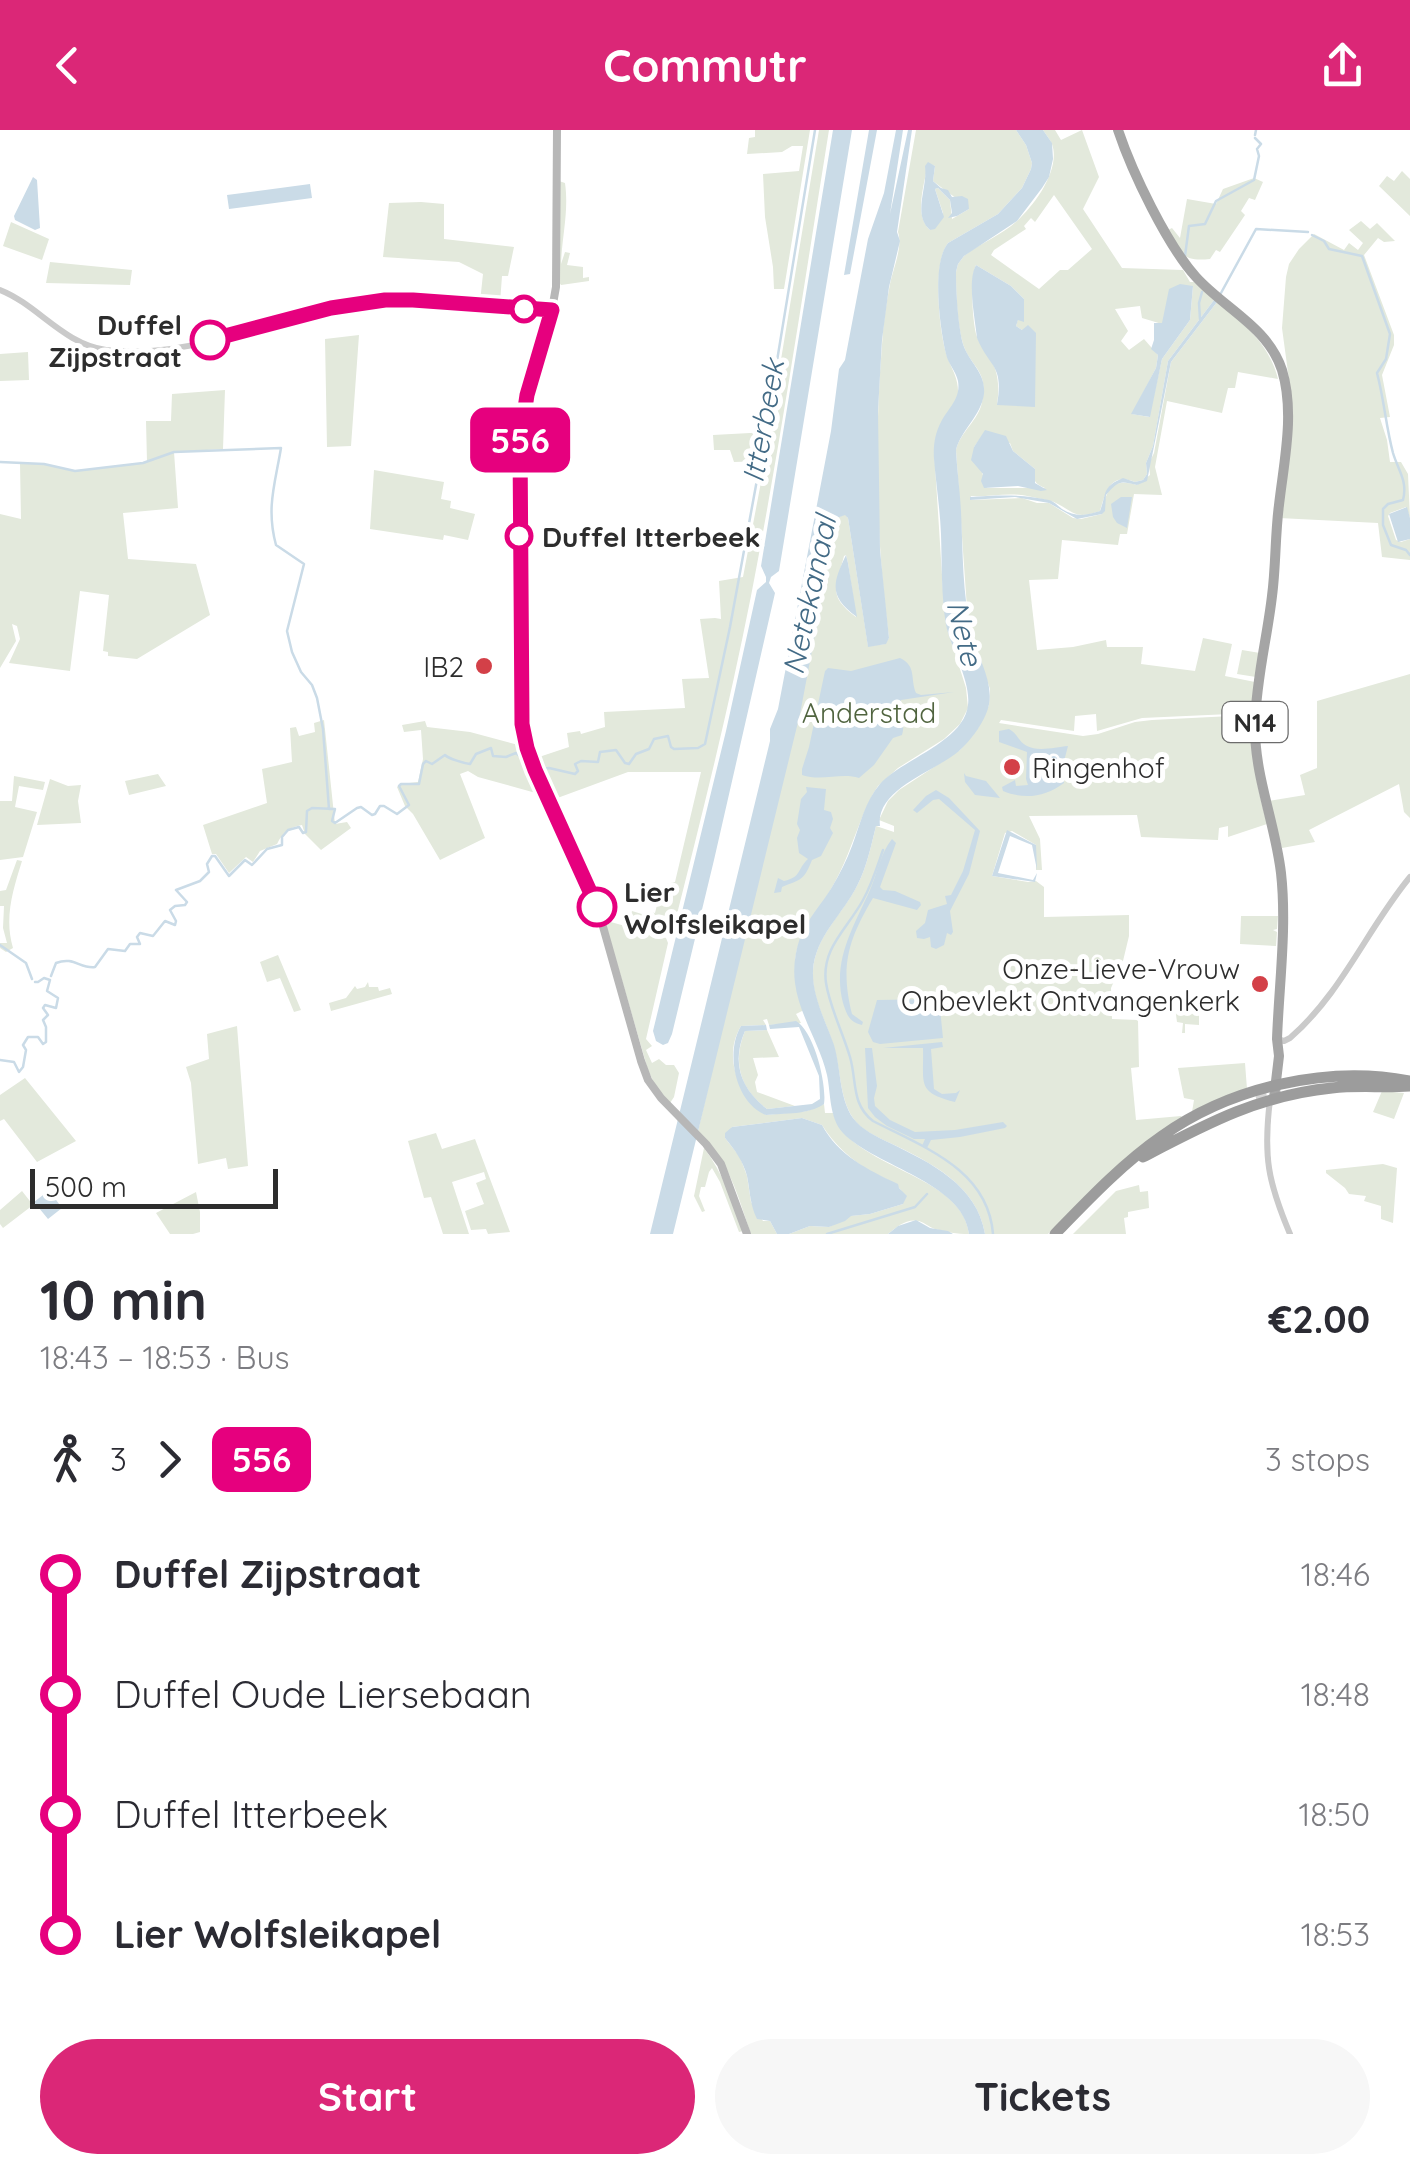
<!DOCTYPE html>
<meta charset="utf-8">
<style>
body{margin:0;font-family:Quicksand,sans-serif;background:#f7f7f7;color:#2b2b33;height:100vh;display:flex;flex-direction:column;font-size:38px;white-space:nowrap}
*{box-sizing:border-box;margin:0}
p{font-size:32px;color:#7c7c81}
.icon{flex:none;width:55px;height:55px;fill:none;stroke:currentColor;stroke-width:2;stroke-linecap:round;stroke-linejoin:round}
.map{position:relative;height:1104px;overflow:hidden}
.panel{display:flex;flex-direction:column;background:#fff;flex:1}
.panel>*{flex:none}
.badge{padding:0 20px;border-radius:15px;font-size:35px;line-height:65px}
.scale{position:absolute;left:30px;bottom:25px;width:248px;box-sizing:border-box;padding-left:10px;border:5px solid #2d2d2d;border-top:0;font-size:28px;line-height:35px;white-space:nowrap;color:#2d2d2d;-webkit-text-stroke:8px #fff;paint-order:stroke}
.map>.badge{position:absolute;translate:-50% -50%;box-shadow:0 0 0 5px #fff}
.legs{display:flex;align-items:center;gap:15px;height:110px;padding:0 40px;font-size:32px}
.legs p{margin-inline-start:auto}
.summary{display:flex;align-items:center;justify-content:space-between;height:170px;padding:0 40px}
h1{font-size:55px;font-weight:800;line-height:75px}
.action{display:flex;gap:20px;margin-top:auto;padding:20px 40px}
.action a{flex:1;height:115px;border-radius:60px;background:#db2777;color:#fff;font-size:40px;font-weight:800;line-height:115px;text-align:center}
.action a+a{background:#f7f7f7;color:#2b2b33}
ul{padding:0 40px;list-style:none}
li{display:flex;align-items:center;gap:35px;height:120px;font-size:38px}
li i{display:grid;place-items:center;width:15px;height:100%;margin:0 12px;background:currentColor}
li i::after{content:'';width:25px;height:25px;margin:-12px;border:8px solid;border-radius:50%;background:#fff}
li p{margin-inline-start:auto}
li:first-child i{background:linear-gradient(#0000 50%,currentColor 0)}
li:last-child i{background:linear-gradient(currentColor 50%,#0000 0)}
header{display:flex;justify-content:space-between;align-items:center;height:130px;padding:0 40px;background:#db2777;color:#fff;font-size:45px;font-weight:800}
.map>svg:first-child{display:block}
.green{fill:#e3e9dc;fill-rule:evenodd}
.water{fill:#cadbe7}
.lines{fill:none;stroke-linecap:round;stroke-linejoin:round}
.stream{stroke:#cadbe7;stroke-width:2.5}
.trunk-tunnel{stroke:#d5d5d5;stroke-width:11;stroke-dasharray:11 5.5;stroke-linecap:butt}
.tertiary{stroke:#cacaca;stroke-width:6}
.secondary{stroke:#b7b7b7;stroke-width:8}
.primary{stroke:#a5a5a5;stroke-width:10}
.trunk{stroke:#9c9c9c;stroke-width:11}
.line-1-casing{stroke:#fff;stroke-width:22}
.line-1{stroke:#e6007e;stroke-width:15}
.stop-1-dot{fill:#fff;stroke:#e6007e;stroke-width:5}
.poi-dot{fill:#d34048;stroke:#fff;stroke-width:4}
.labels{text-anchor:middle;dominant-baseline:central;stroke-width:10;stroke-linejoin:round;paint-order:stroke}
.shield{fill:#fff;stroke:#6c6c6c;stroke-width:2.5}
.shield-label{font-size:25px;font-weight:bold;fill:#2d2d2d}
.stop-label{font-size:28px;font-weight:bold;fill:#2d2d2d;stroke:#fff;text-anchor:start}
.poi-label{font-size:28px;fill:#2d2d2d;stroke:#fff;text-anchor:end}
.park-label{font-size:28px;fill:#50643f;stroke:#fff}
.water-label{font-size:30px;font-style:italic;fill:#436b86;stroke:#fff}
</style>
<header><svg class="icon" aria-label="back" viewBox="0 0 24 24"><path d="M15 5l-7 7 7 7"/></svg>Commutr<svg class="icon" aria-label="share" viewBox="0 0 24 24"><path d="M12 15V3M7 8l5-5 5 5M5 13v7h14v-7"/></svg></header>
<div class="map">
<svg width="1410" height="1104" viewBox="0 0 1410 1104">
<rect width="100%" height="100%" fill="#fff"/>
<path class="green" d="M755 0H810L784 159H774L773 137 765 87 763 44 799 41 803 16H792L782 22 747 24 749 8 755 7Z
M819 0H829C804 155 781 311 751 466 729 578 701 689 673 800L663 804 628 795 632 781 645 785 646 781 655 783 662 755 675 752 701 642H628L552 670 533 629 569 617 567 603 580 601 581 604 605 597 604 582 685 578 682 549 709 548 700 489 715 488 721 489 719 451 743 447 765 331 734 332 730 320H714L713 305 769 302Z
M916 0H1016L1026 15 1032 33 1031 39 1022 58 998 84 948 113C932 133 939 202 947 226 952 240 959 249 958 265L934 320 944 476 947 498 966 558 968 578 960 594 944 609 898 638 878 656 873 664C859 690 852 718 839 744 811 801 779 810 804 880L796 884 801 893 769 895 767 889 763 890 766 895 741 896C722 928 739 965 766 985L807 981 824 974 825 983H833C851 1040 962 1042 969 1104 956 1104 947 1102 935 1099 929 1097 925 1093 919 1091 907 1088 896 1097 888 1104H789L810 1096 829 1097 850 1086 870 1084 903 1074C903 1066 905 1064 899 1058 893 1051 879 1046 870 1041 851 1030 834 1014 822 995L802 988 732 997 725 1008 740 1027 747 1046 751 1072 763 1091H770L777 1104H751C738 1067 729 1029 698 1001L731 860 799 584 837 388 845 384 848 388 868 516 885 514 889 508C876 411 874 313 882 215 883 195 886 174 890 154 893 139 903 117 898 102ZM928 33 935 36 933 51C945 61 958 68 969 79L952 89 950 70 938 58 935 59 943 83 930 100C913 85 925 53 928 33ZM846 425 848 433 856 487C827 465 836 458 844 426Z
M1043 0H1055L1061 10 1082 0 1099 47 1083 79 1122 138 1183 140 1190 152H1194L1214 170 1168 231 1153 316 1146 333 1147 344 1143 350 1135 352C1109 341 1105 365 1100 381 1074 390 1075 382 1054 372 1052 371 1024 365 1021 365 1005 363 987 367 971 366L970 370 1022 368 1037 373H1049L1073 388 1081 389 1102 384C1106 361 1110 347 1137 355L1150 345 1149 333 1154 323 1171 232 1217 172C1244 194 1269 213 1278 249L1238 242 1235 258H1228L1222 283 1167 271 1155 337 1162 365 1134 364 1127 404H1120L1118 415 1062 410 1058 449 1029 450 1037 520 1073 517 1106 510 1107 517H1143L1141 534 1195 541 1203 508 1232 514 1225 546 1255 552 1252 583 1142 588 1097 601 1096 584 1075 586 1074 601 1001 590 999 593 1083 606 1098 604 1135 592 1152 590 1251 585C1250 624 1257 657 1267 694L1228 707V696L1219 698 1218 710 1141 707 1137 685 1029 686 1040 709 1042 740H1036V715L1012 701 1005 703 992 746 1028 752 1036 751 1044 757V787L1129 785V806L1123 831 1111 858 1112 889 1138 890 1139 937 1131 938 1136 990 1181 986 1184 989 1090 1061 1048 1104H985C977 1055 930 1032 890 1013 877 1007 861 1000 853 988 839 967 841 938 833 914 826 891 811 866 813 841 815 806 843 784 858 754 867 736 871 716 876 696L894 702V696L879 690 888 671 899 660 960 620 978 598 989 575 990 559 976 518 967 478 956 320C960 302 979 290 982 272 989 240 971 238 963 214 957 193 956 164 956 142L958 134 964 126C980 113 1002 105 1017 91 1035 75 1061 39 1052 14 1050 9 1046 5 1043 0ZM1054 65 1092 119 1068 140H1060L1039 159 991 125 994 120 1026 99 1024 96 1031 88 1035 92ZM976 135 1011 156 1024 169V191L1018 189 1016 196 1022 200 997 275C1000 253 998 239 986 221 983 217 979 212 977 207 972 194 970 146 976 135ZM1193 156 1190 190 1162 229 1149 287 1132 284 1156 238 1158 225 1144 209 1129 220 1121 211 1128 201 1115 179 1140 176 1142 188 1162 194ZM979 310 1010 313 1013 321 1035 339C1033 351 1034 353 1045 358H987L974 317Z
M1402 41 1410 49V86L1379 56 1387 46 1394 51Z
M1254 48 1263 52 1255 70 1249 68 1241 81 1245 85 1220 122 1216 120 1210 129C1181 132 1182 123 1168 100L1172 98 1180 108 1187 69 1216 74 1223 59Z
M559 51 565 53C569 81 562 106 561 134L565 122 570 123 567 135 583 137V148L589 147V151L561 155 558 151Z
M421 72 444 74V109L514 117 508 146H502L500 173 480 172 483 144 459 132 383 127 389 73Z
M1361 91 1370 99 1377 93 1395 111 1384 112 1378 108 1364 125 1394 205V215L1382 245 1390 287 1380 288 1387 310 1390 332H1401L1408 344 1410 388 1406 377 1390 383 1388 386 1396 410 1401 412 1410 409V430L1382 427 1378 393 1279 388 1292 272 1282 198 1286 147 1289 134 1299 119 1314 104 1344 120 1349 113 1358 120 1363 113 1349 100Z
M11 92 49 109 42 130 3 116Z
M50 132 132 140 130 155 46 153Z
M359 205 351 316 327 317 325 209Z
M28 222 29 250 0 251V224Z
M225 260 223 319 174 322 178 378 123 383 128 429 196 434 210 485 137 529 108 526V522L103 521 109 465 80 461 70 541 9 533 20 509 17 496 12 494 16 511 0 538V384L21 389 20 333H43L74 341 147 332 146 291H171L172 264Z
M374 340 444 352 441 369 451 371 450 378 475 384 468 410 444 405 443 410 370 399Z
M1242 520 1260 523 1256 547 1237 544Z
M1410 544V688L1404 682 1399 654 1309 700 1315 712 1282 718 1269 671 1305 665 1300 645 1317 638V571Z
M324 590 335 694 347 692 351 698 321 720 305 704 302 695C289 697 283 702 277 714L260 721 253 732 246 727 229 743 216 724H212L203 695 267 673 262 639 292 632 290 598 296 597 299 606 315 602 314 593Z
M425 591 427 597 470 602 522 616 530 641 543 665 478 647 468 641 460 644 485 708 440 730 413 684 405 676 397 657 400 654 418 652 423 629 421 600 404 602 402 595Z
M158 644 166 656 129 665 125 651Z
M14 646 45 652 43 660 19 656 15 677 37 682 23 727 0 730V671H12Z
M50 649 68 656 81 655 78 671 81 693 37 695Z
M17 730 22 731C13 760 4 788 13 818L6 822 0 818V813H7L3 798 4 776H0V761L6 760Z
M1241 786H1278L1277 799 1273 800 1277 802 1276 816 1240 814Z
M607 791 658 805 666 808 668 813 646 909 652 916 646 920 652 933 659 929 666 935H674L679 943 674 967 670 973 658 961 648 940 605 792Z
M278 825 301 880 294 882 280 848 267 852 260 832Z
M368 852 369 857H378L379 861 390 858 392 864 331 881 329 873 346 868 355 856 357 859 365 857Z
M1190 863H1194V870L1199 871V895L1185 894V903H1182L1183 893 1177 892 1174 870H1190Z
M237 896 248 1036 228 1039 226 1028 198 1034 191 953 186 937 209 929 207 904Z
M767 900 779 927 753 928 758 945 755 952 757 962 795 976 767 979C740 959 732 932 745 901Z
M1245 933 1247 959 1192 982 1194 970 1184 968 1178 938Z
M25 948 76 1011 37 1032 4 989 0 991V965Z
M1382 961 1404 963 1394 989 1373 982Z
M436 1003 442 1019 475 1009 510 1102 488 1104 486 1099 471 1100 465 1081 484 1074 476 1053 486 1049 484 1042 452 1052 469 1104H443L431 1067 424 1068 408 1011Z
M704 1018C723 1043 732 1071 743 1101L739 1102 720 1052 712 1038 709 1042 705 1057H701L699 1066 705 1081 702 1082 694 1066Z
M1383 1034 1397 1038 1393 1093 1381 1089V1076L1364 1071 1366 1066 1349 1064 1345 1058 1326 1043V1040Z
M1139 1055 1140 1062 1148 1061 1149 1078 1128 1082V1087L1124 1088 1126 1104H1073L1116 1061Z
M22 1061 33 1075 3 1098 0 1094V1080Z
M196 1062 200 1082V1102L193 1104H170L156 1083Z"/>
<path class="water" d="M833 0H852L779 441 771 447 769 453 775 463 714 730 672 904 668 913 663 915 656 911 653 901 726 601 757 460 766 452V447L761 436Z
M869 0H877L850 144 844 145Z
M896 0H903L890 84 908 0H912L897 102 900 111 889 157 882 210 878 281 880 420 889 508 886 514 868 517 848 388 845 385 837 388 800 584 673 1104H650L770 611V599L778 579 831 301 839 239 845 230 868 109 884 63Z
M1016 0H1043L1052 13 1053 29 1049 47 1042 58 1017 91 964 126 958 134 956 142C956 162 958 195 963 214 969 233 986 242 984 264 981 286 961 300 956 320 957 341 960 361 961 381 963 422 962 464 972 504 978 530 998 557 986 584 980 598 970 611 959 621 936 641 875 659 880 696H876C871 716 867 736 858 754 843 785 815 806 813 841 812 866 826 892 834 915 841 938 839 968 853 988 862 1000 877 1007 890 1013 931 1033 977 1055 985 1104H969C963 1052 876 1037 843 1003 829 988 831 964 827 945 820 914 799 885 795 853 793 838 795 822 800 808 807 789 822 774 832 757 840 743 847 730 852 716 860 695 865 671 880 654 902 629 964 612 968 575 971 551 951 519 946 495 941 465 942 434 941 404 940 379 936 354 934 329 933 316 935 303 941 292 948 278 961 269 958 251 956 241 948 234 946 224 940 198 931 134 948 113L998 84 1022 58 1031 39 1032 33 1026 15Z
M928 32 935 36 933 51 941 58 948 60 952 67 962 66 968 69 969 79 957 86 948 88 952 83 950 70 938 58 935 59 944 87 935 99 930 100C912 84 928 58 925 36Z
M33 47 37 50 40 98 35 100 15 90 14 86Z
M310 54 312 68 229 79 227 65Z
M976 135 1011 156 1024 169V192L1018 190 1016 196 1022 200 1028 195 1036 203 1035 277 997 275C1004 234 990 239 977 208 975 188 967 151 976 135Z
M1180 154 1193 156 1190 190 1162 229 1150 287 1131 284 1156 238 1158 225 1151 219 1154 210V193H1162L1169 159Z
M1214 170 1217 172 1171 232 1147 351 1137 355C1120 351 1119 350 1106 365L1105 381 1102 384 1077 389 1049 373 1015 367 970 370V367C997 365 1023 364 1049 370 1055 372 1057 375 1062 379 1075 387 1085 386 1100 381 1107 364 1101 357 1123 348L1135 352 1143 350 1147 344 1146 333 1153 316 1168 231Z
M985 300 1006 306 1013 321 1035 339V353L1047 360 1041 361 1018 356 984 358 981 351 983 344 971 330 974 317Z
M1121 367H1132L1127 398 1117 393 1113 387 1111 374Z
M1407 377 1410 388V409L1398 412 1389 384Z
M846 425 848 433 857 487C829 467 832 454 846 425Z
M900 528C917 536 910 549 916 563L921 565 954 562 901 570C899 583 906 592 902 605L893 608 874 635 859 648C841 642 822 652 802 645V639L809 617 825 541 828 538 851 541Z
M1009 599C1018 604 1018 611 1027 616 1038 622 1056 617 1068 616L1063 635 1064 653C1045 667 1025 670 1003 661L1002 657 1015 650 1016 656 1028 655 1026 649 1027 622 999 612V601Z
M964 643 966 646 986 651 1000 668 975 665 965 652Z
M806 657 826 659 824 680 831 682 833 689 830 698 833 703 821 726 812 730C804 750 802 749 782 757L781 762 774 763 778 748 784 751C802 747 797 739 808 729L799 723 797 708 800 700 797 694 801 669 807 662Z
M936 660 949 668 980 701 969 744 950 781 953 802 951 805 947 803 944 815 936 819 931 817 930 807 924 809 917 808 916 801 925 793 928 780 947 774 945 766 951 765 963 741 975 700 939 669 933 670 917 683 913 680 926 666Z
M1007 700 1036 715 1037 740 1032 715 1010 706 998 743 1033 750 1037 743 1035 752 992 746Z
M892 709 896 713 880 757 883 760 895 761 920 772 921 775 917 780 873 768C848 810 840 836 852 884L863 892 862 895C849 892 847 885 843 873 832 831 853 798 870 760 877 744 880 724 892 709Z
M939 869 943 908 880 914 873 912 868 902 877 870Z
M796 891C814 901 827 954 824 974 808 985 785 983 766 985 735 973 725 922 741 896L766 895 767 900 745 901C731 933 741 959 767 979L812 974 820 969 819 946 799 897 770 899 769 895Z
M942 912 943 917 931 919 934 959 942 964 956 963 960 960 955 972C916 962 924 954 923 918H883Z
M865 918H872L877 956 874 968 875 976 890 990 915 1002 955 1000 1003 992 1007 996 1005 998 960 1007 931 1010 927 1018 922 1016 925 1009H914L887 996 875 987 868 978Z
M802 988 822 995C838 1025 868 1040 898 1054L899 1058 907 1066 903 1074 870 1084 851 1086 845 1091 829 1097 810 1096 789 1104H777L770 1091 757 1089C750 1075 750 1061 747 1046 743 1031 735 1020 725 1008V1003L732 997Z
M47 1062 51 1063 62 1078 48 1089 34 1072Z
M916 1090 930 1098 948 1101 953 1104H888L898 1096Z"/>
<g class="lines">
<path class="stream" d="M1255 5 1256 0
M1312 105 1324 111 1329 119 1362 126 1390 204 1386 229 1377 243C1384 269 1386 297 1393 323 1398 340 1408 351 1403 370L1388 374 1383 379V395L1391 415 1406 420 1410 425
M1185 126 1189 96 1205 94 1216 71 1254 50 1259 26 1257 19 1261 14 1255 8
M1221 163 1256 99 1308 102
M1200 189 1199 173 1202 162
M0 332 44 334 75 341 143 333 174 322 281 318C275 354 266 378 276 415L304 434 287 501 292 522 301 542 312 555 317 568 323 599 329 679
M539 639 549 638 575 644 578 641 575 634 581 631 598 632 600 622 616 620 625 633 629 634 636 624 649 619 654 609 668 606 671 617 674 619 698 618 705 614 730 497 761 328 815 0
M883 720C877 737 872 754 863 770 848 798 821 818 826 853 830 878 843 903 850 927 857 951 851 974 873 991 923 1017 988 1039 993 1104
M0 815 26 833 32 849
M51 846 56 833C74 826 80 839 95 837L108 819 125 821 130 814H140L137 807 140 803 153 806 165 791 175 795 176 791 170 780 175 776 185 775 187 772 176 760 200 751 209 742 207 734 212 726H215L229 746 245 730 252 735 267 719 282 715V707L288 700 299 697 303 703 306 702 307 681 312 678 335 679 332 691 335 693 357 678 361 677 372 685 375 684 380 676H384L397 684 409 675 399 656 401 654H419L423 634 426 631 432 634 445 625C449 629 464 633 470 634L476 624 491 618 493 626 506 627 516 623 522 628 529 642
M0 930 14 932 19 942 23 937 26 920 23 915 28 907H38L43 914 46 912V897L43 890 48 885 43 878 45 875 56 878 58 868 47 861 50 850 44 848 38 852H35
M827 1104 915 1077 927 1064"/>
<path class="trunk-tunnel" d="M1256 968 1281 962"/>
<path class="tertiary" d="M0 160C38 175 63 214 106 220 183 231 278 188 354 174 397 166 440 172 484 176 507 178 530 178 553 181
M1277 909 1284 911 1290 908C1342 863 1367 799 1410 747
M1270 970C1263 1026 1268 1052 1290 1104"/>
<path class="secondary" d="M557 0 556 157 549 196 527 265 520 312 523 593 527 617 535 640 600 786 641 931 648 950 661 968 706 1014 721 1034 747 1104"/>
<path class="primary" d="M1118 0C1132 42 1167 115 1196 147 1225 179 1268 197 1282 240 1295 283 1284 331 1279 375 1275 405 1276 436 1272 466 1267 509 1256 550 1255 594 1254 645 1275 692 1281 743 1287 797 1279 855 1277 909L1279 926 1274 968"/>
<path class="trunk" d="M1143 1027C1206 994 1260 965 1332 958 1358 955 1384 958 1410 956
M1055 1104C1088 1070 1123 1033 1162 1006 1231 957 1327 935 1410 951"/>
</g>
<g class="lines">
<g class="line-1-casing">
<path id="line-1" d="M210 210 331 178 385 170H413L552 180 527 265 520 312 522 594 527 618 535 640 597 777"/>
</g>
<use href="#line-1" class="line-1"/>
</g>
<g class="stop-1-dot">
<circle cx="524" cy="179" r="12"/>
<circle cx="210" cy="210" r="18"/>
<circle cx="519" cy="406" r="12"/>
<circle cx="597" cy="777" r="18"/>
</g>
<g class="poi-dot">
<circle cx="484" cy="536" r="10"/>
<circle cx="1012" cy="637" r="10"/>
<circle cx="1260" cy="854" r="10"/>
</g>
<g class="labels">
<rect class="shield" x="1222.5" y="572" width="65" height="40" rx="8"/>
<g class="shield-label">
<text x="1255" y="592">N14</text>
</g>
<g class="stop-label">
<text x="182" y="194" text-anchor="end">Duffel<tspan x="182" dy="32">Zijpstraat</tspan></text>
<text x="542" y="406">Duffel Itterbeek</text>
<text x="624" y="761">Lier<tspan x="624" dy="32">Wolfsleikapel</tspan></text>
</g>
<g class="poi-label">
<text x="464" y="536">IB2</text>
<text x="1032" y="637" text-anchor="start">Ringenhof</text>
<text x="1240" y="838">Onze-Lieve-Vrouw<tspan x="1240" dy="32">Onbevlekt Ontvangenkerk</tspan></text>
</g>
<g class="park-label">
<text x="869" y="582">Anderstad</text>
</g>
<g class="water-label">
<text transform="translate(763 291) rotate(-80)">Itterbeek</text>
<text transform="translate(809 465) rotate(-78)">Netekanaal</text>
<text transform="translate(965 503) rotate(76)">Nete</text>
</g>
</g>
</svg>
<div class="scale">500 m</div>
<b class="badge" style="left:520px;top:310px;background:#e6007e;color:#fff">556</b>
</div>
<section class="panel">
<div class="summary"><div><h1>10 min</h1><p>18:43 – 18:53 · Bus</p></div><b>€2.00</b></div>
<div class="legs"><svg class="icon" aria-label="walk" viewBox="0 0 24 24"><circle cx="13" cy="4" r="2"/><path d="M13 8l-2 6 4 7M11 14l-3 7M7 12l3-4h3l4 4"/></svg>3<svg class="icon" aria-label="forward" viewBox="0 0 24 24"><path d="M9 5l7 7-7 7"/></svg><b class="badge" style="background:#e6007e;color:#fff">556</b><p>3 stops</p></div>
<ul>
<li><i style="color:#e6007e"></i><b>Duffel Zijpstraat</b><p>18:46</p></li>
<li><i style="color:#e6007e"></i><span>Duffel Oude Liersebaan</span><p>18:48</p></li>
<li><i style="color:#e6007e"></i><span>Duffel Itterbeek</span><p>18:50</p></li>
<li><i style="color:#e6007e"></i><b>Lier Wolfsleikapel</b><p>18:53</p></li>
</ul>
<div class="action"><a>Start</a><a>Tickets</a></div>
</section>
